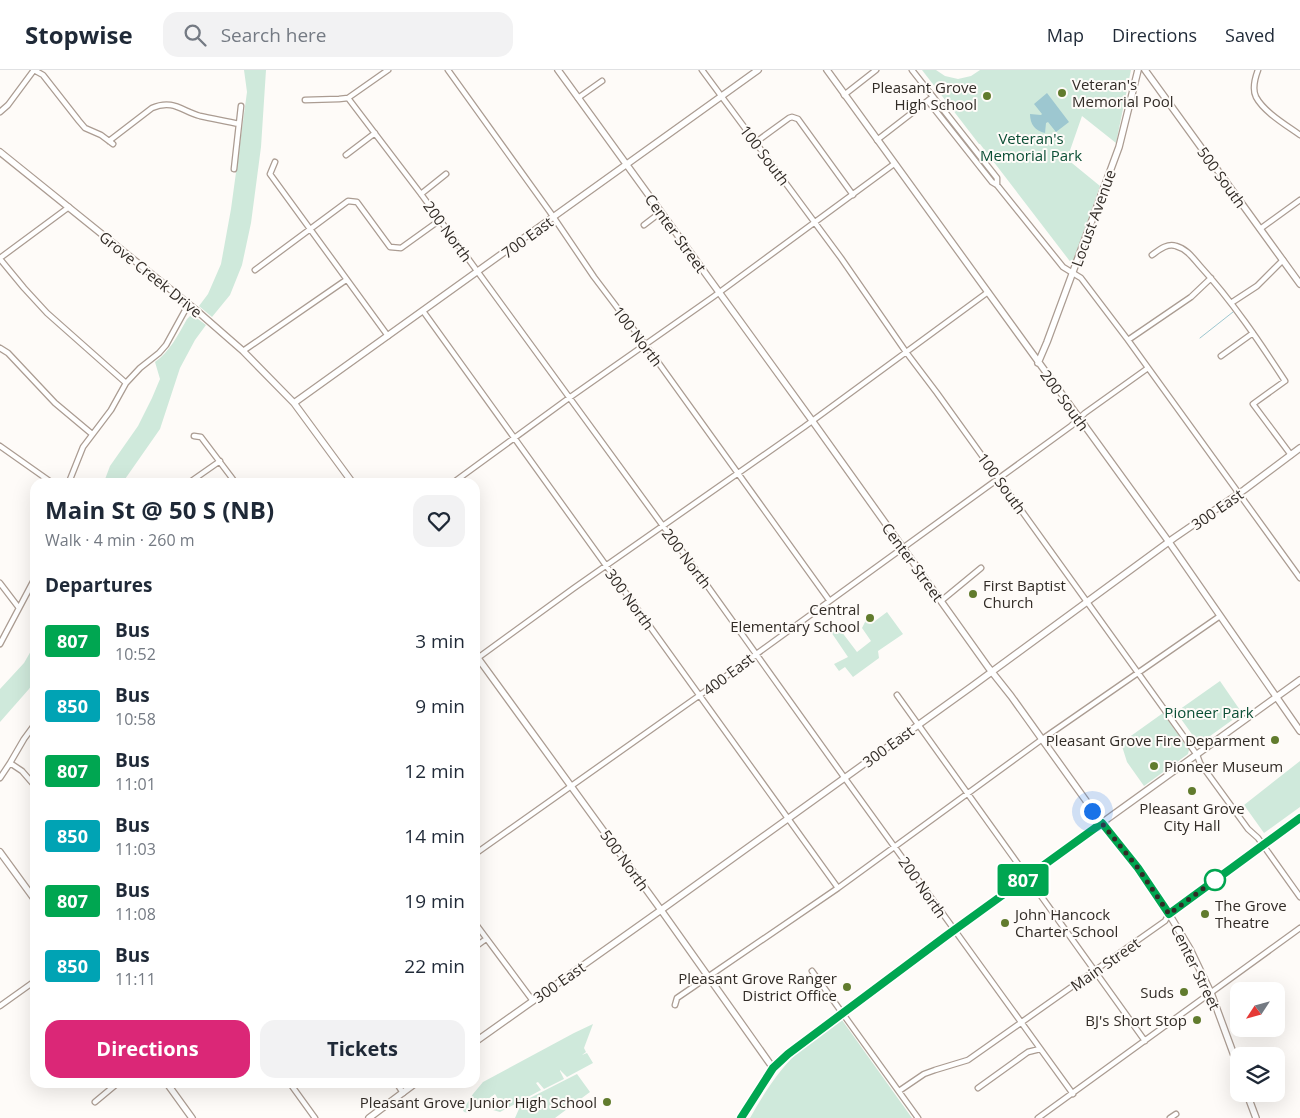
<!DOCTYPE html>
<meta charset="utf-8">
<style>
body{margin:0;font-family:"Open Sans",sans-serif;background:#f2f2f3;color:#1f2937;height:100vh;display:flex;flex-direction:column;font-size:19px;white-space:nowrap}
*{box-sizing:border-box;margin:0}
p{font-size:16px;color:#747a83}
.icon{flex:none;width:28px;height:28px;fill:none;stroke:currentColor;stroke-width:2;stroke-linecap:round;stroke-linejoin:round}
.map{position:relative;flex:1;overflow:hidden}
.side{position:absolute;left:30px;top:408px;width:450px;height:610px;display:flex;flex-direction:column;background:#fff;border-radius:15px;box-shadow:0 5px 20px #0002}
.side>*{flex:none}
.badge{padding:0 10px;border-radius:4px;font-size:18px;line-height:32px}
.needle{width:32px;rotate:234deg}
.tools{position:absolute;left:1230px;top:912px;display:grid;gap:10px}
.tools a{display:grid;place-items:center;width:55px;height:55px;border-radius:10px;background:#fff;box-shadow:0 5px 20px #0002;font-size:25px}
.you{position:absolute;width:25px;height:25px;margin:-12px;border:4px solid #fff;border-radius:50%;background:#1a73e8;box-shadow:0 0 0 8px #1a73e833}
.map>.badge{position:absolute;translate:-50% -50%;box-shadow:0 0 0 2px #fff}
h2{padding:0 15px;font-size:19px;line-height:45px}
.round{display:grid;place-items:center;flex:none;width:52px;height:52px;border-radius:15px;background:#f2f2f3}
.headline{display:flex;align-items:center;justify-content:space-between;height:85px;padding:0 15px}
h1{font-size:24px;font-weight:700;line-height:38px}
.button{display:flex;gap:10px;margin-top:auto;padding:10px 15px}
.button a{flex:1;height:58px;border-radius:15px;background:#db2777;color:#fff;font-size:20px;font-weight:700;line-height:58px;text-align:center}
.button a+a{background:#f2f2f3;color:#1f2937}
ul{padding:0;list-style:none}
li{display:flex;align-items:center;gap:15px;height:65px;padding:0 15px}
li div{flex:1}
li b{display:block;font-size:19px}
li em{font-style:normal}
li .badge{min-width:55px;font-weight:700;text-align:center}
header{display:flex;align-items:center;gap:30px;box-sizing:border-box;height:70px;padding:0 25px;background:#fff;border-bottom:1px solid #e0e1e3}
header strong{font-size:24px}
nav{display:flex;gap:28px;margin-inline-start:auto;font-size:18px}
.search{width:350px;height:45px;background:#f2f2f3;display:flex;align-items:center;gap:12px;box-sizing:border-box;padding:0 18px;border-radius:15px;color:#747a83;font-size:19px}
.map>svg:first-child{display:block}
.green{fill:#cfe9db}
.water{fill:#9dc7d0}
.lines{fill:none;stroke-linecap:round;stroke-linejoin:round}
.stream{stroke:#9dc7d0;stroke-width:1}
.street-casing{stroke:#ab9c92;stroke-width:7}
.secondary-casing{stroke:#ab9c92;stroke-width:8}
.street{stroke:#fff;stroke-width:4.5}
.secondary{stroke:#fff;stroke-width:5.5}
.line-casing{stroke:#fff;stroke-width:11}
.line{stroke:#00a651;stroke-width:8}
.walk{stroke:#322c27;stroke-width:5;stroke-dasharray:0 9}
.poi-dot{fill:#617b2d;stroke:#fefbf8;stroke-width:2}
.stop-dot{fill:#fff;stroke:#00a651;stroke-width:2.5}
.labels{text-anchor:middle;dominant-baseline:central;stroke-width:4;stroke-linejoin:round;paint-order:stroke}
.poi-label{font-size:15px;fill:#322c27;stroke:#fefbf8;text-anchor:end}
.park-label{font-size:15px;fill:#0b4e35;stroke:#fefbf8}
.street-label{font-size:15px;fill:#322c27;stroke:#fefbf8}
</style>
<header>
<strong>Stopwise</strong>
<div class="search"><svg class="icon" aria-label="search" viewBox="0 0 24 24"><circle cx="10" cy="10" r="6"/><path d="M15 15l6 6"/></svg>Search here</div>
<nav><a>Map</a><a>Directions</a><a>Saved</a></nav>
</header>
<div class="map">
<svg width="1300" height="1048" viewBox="0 0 1300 1048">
<rect width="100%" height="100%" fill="#fefbf8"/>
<path class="green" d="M244 0H266L261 77 251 153 242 195 230 225 212 247 199 236 208 224 221 194 231 139 247 22Z
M922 0H936L945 6 958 9 971 6 980 0H1131L1116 73 1082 46 1067 89 1100 116 1072 194 980 74H979Z
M190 246H194L206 255 195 270 180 298 160 359 123 412H104L110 396 138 356 152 328 160 309 155 292C170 281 178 265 187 249Z
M887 542 903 564 878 581 879 588 853 607 845 597 839 601 834 594 848 587 831 562 838 557 857 582 871 571 862 558 867 548 871 554Z
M35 574V610L29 619 0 652V619L24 593Z
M1220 611 1242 643 1199 674 1176 642Z
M1163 643 1189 680 1188 684 1144 716 1127 692 1121 673Z
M1300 691V737L1264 763 1244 735Z
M842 950 912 1048H750C763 1025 776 1004 795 985 809 972 826 962 842 950Z
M593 954 584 978 586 982 582 985 587 983 593 993 567 1007 560 1000V1001L564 1009 544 1019 538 1012 536 1013 541 1020 500 1042 493 1040 484 1039 498 1029 495 1024 469 1043 464 1042 463 1040 473 1024 483 1012 574 963Z
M577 1004 590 1022 555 1048H515L522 1032Z"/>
<path class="water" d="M1047 23 1069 52 1056 62 1048 52 1046 53 1045 63C1035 61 1030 54 1030 44L1041 45 1042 44 1034 34Z"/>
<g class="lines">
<path class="stream" d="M1200 268 1233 242"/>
<g class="street-casing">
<path id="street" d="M34 0 43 5 79 51 85 58 101 65 113 74
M448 0 550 142 594 207 650 281 829 530
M702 0 841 188 906 282 937 323 1197 685 1200 693 1248 759 1258 768 1300 827
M912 0 997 108V115
M1258 0C1255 8 1252 19 1256 27 1264 42 1286 55 1300 65
M844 25 876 0
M348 28 421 124 663 456 691 493 844 707 1073 1024
M578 28 602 11
M305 30 339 29 348 28 388 0
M928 31 992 112 997 115 1063 197 1081 208 1128 270 1300 508
M0 42 8 35 34 0
M877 70 930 29
M109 71 152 38C173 29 182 41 200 46 213 49 226 51 239 54
M756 72 789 48 792 47 798 49 853 125
M346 85 375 63
M275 92 270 104 388 266
M234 99 241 36
M421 124 446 104
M644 155 661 142
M1260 159 1300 130
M1152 185C1159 180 1167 173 1176 176 1187 179 1193 188 1200 196 1232 231 1259 271 1285 311L1253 334 1291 385
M0 188 69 137
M0 189 24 218 47 243 126 313
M255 200 348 131 357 132 390 177 401 178 440 150
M1231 233 1257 216 1283 190
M423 241 838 818
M1128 270 1191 227 1211 208
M0 278 8 283 55 333 92 364
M243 281 346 210
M1221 286 1253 263
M194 366 201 367 235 412
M0 376 51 412
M69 412 83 377 111 340 126 313 140 298 159 283 166 275 188 235
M190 412 220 391
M454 412 569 328 713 227 894 94
M0 513 19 538
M941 531 981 498
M0 574 35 508
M475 590 574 518 804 357 988 222
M897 625 1145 971
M10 693 22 701 35 716
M0 708 10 693 24 669 35 654
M475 784 700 625 1071 356 1085 343 1148 298
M475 853 533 931
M475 877 486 869
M812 901 918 1048
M675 935 677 928 838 818 1041 670 1220 546
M0 936 35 911
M289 1012 315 1048
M396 1012 403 1023
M978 1018 1028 982 1040 979
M899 1021 924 1004 935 1000 968 990 1165 851 1169 844
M95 1032 119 1012
M1038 1048 1300 858
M1170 1048 1176 1044"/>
</g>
<g class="secondary-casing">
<path id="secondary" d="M558 0 816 356 988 597 1011 626 1102 753 1138 798 1169 844 1190 879 1211 923 1239 999
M827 0 1169 472 1300 661
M1145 0 1300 214
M0 82 196 240 243 281 294 333 352 412
M1038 293 1047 272 1119 77 1138 0
M294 333 758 0
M475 584 661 840 773 998
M0 782 35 830
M1169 844 1300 748
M475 972 661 840 971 617 1174 468 1244 420 1300 378
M166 1012 192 1048
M1247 1024 1256 1048
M369 1048 417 1012
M742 1048 773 998 788 984 945 866 1300 610"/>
</g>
<use href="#street" class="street"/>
<use href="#secondary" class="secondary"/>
</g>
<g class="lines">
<g class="line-casing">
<path id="line" d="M741 1048 773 998 788 984 946 866 1102 753 1138 798 1169 844 1300 748"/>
</g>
<use href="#line" class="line"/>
<path class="walk" d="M1092 741 1138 798 1169 844 1215 810"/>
</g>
<g class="poi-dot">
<circle cx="1062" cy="23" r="5"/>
<circle cx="987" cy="26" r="5"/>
<circle cx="973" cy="524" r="5"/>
<circle cx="870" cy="548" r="5"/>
<circle cx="1275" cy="670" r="5"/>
<circle cx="1154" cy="696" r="5"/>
<circle cx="1192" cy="721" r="5"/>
<circle cx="1205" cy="844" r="5"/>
<circle cx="1005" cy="853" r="5"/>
<circle cx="847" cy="917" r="5"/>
<circle cx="1184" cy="922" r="5"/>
<circle cx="1197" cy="950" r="5"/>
<circle cx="607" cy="1032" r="5"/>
</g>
<circle class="stop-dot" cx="1215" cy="810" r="10"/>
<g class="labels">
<g class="poi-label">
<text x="1072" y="14" text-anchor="start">Veteran's<tspan x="1072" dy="17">Memorial Pool</tspan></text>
<text x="977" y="17">Pleasant Grove<tspan x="977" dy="17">High School</tspan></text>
<text x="983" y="515" text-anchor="start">First Baptist<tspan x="983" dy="17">Church</tspan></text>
<text x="860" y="539">Central<tspan x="860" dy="17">Elementary School</tspan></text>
<text x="1265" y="670">Pleasant Grove Fire Deparment</text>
<text x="1164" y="696" text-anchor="start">Pioneer Museum</text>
<text x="1192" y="738" text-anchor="middle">Pleasant Grove<tspan x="1192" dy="17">City Hall</tspan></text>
<text x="1215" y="835" text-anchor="start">The Grove<tspan x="1215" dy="17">Theatre</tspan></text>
<text x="1015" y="844" text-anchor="start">John Hancock<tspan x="1015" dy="17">Charter School</tspan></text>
<text x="837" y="908">Pleasant Grove Ranger<tspan x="837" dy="17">District Office</tspan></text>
<text x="1174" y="922">Suds</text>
<text x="1187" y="950">BJ's Short Stop</text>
<text x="597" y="1032">Pleasant Grove Junior High School</text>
</g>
<g class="park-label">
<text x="1031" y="68">Veteran's<tspan x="1031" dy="17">Memorial Park</tspan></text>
<text x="1209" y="642">Pioneer Park</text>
</g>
<g class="street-label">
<text transform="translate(765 85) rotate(53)">100 South</text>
<text transform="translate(1222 107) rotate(54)">500 South</text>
<text transform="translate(1093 148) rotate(-70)">Locust Avenue</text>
<text transform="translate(448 161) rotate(54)">200 North</text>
<text transform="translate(676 163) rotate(54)">Center Street</text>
<text transform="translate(527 167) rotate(-36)">700 East</text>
<text transform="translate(151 204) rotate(39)">Grove Creek Drive</text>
<text transform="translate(638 266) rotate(53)">100 North</text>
<text transform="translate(1065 330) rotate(54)">200 South</text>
<text transform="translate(1002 413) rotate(54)">100 South</text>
<text transform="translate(1217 439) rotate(-35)">300 East</text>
<text transform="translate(687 488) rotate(53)">200 North</text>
<text transform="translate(913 492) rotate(54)">Center Street</text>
<text transform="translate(630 529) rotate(54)">300 North</text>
<text transform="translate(728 604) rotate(-37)">400 East</text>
<text transform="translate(888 676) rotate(-36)">300 East</text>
<text transform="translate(625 790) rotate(54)">500 North</text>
<text transform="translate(923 817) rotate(55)">200 North</text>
<text transform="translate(1105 894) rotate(-35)">Main Street</text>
<text transform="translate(1196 897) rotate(64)">Center Street</text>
<text transform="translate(559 912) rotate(-35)">300 East</text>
</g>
</g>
</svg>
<div class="tools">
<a><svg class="needle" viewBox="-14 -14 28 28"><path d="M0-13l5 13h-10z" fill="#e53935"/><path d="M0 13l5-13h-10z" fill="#747a83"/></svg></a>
<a><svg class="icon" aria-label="layers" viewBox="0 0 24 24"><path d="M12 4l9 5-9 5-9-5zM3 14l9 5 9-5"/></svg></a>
</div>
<div class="you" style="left:1092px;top:741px"></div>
<b class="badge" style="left:1023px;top:810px;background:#00a651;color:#fff">807</b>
<section class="side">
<div class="headline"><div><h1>Main St @ 50 S (NB)</h1><p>Walk · 4 min · 260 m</p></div><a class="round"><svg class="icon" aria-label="heart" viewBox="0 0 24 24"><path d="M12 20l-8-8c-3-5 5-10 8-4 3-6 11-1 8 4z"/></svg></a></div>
<h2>Departures</h2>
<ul>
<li><span class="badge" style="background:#00a651;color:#fff">807</span><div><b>Bus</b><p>10:52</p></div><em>3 min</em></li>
<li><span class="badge" style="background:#00a3b4;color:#fff">850</span><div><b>Bus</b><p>10:58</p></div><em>9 min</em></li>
<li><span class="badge" style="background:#00a651;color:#fff">807</span><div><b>Bus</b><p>11:01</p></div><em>12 min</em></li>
<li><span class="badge" style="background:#00a3b4;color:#fff">850</span><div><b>Bus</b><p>11:03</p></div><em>14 min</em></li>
<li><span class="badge" style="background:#00a651;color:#fff">807</span><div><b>Bus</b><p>11:08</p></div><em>19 min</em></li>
<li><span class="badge" style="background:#00a3b4;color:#fff">850</span><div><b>Bus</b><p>11:11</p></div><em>22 min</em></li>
</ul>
<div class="button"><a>Directions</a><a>Tickets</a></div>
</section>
</div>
